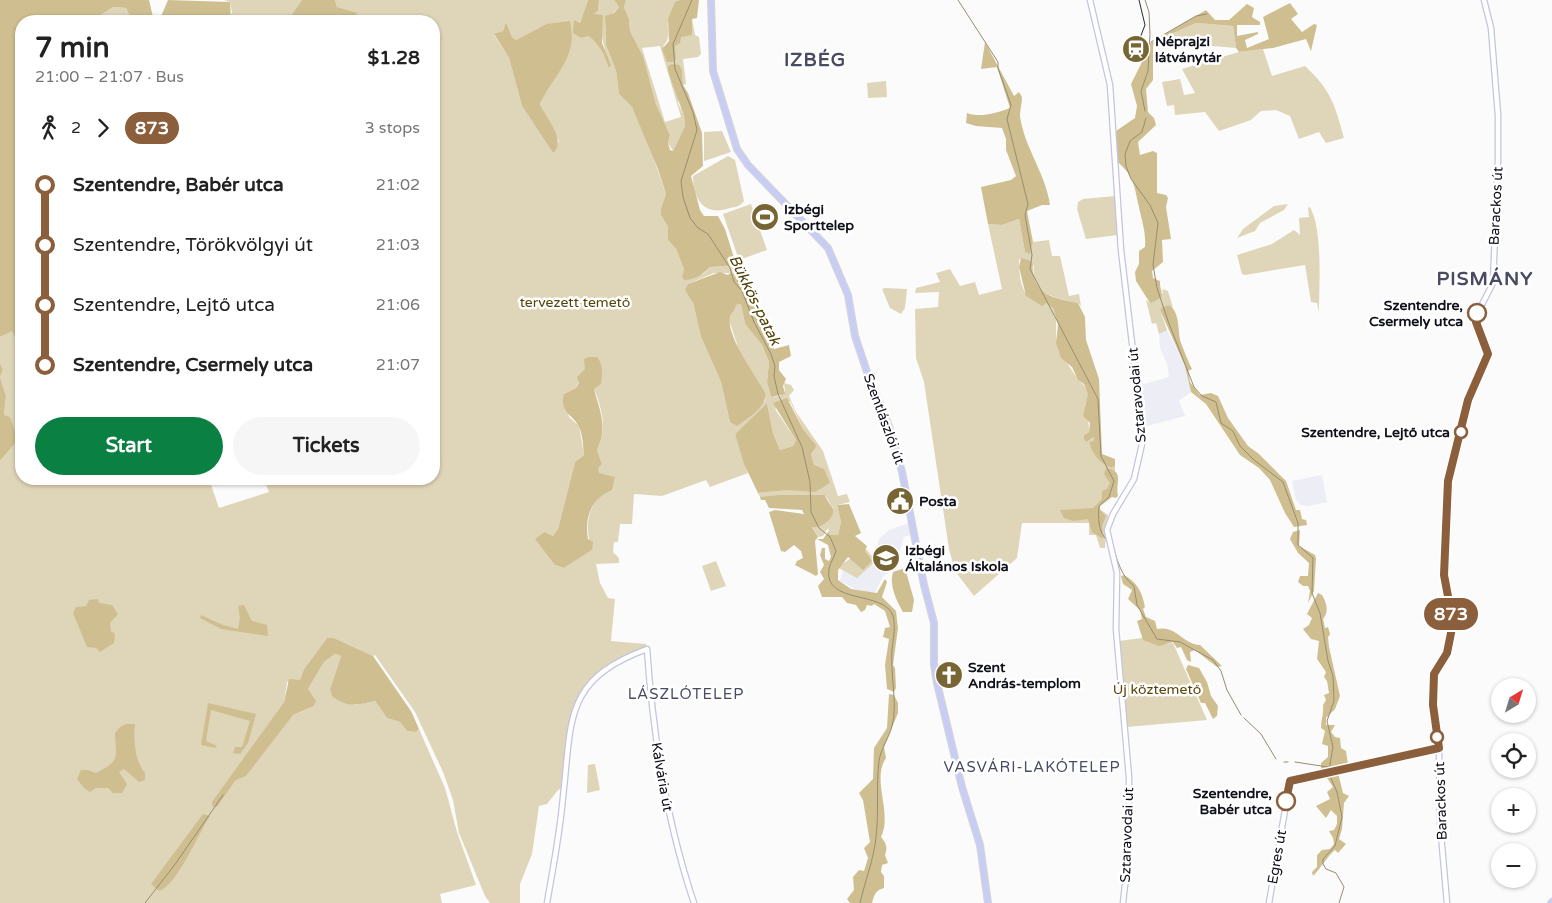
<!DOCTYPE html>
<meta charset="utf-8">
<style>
body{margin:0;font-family:"Varela Round",sans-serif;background:#f6f6f6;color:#222;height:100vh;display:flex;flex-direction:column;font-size:19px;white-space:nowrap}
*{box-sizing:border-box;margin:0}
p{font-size:16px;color:#767676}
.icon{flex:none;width:28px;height:28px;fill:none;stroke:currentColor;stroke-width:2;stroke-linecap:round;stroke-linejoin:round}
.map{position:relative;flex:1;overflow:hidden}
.details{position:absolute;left:15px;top:15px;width:425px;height:470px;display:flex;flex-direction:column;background:#fff;border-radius:20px;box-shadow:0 1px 4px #0004}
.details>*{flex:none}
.badge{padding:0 10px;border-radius:16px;font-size:18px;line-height:32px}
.needle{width:32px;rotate:38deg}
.tools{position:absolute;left:1491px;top:678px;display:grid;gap:10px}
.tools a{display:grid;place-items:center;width:45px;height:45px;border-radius:50%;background:#fff;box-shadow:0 1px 4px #0004;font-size:25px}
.map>.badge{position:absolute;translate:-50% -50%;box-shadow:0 0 0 2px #fff}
.legs{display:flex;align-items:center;gap:8px;height:55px;padding:0 20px;font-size:16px}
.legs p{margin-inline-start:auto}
.headline{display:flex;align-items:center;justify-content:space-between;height:85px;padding:0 20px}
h1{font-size:28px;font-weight:800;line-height:38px}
.button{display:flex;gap:10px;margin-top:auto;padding:10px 20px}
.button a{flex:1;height:58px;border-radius:30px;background:#0b8043;color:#fff;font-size:20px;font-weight:800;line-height:58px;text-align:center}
.button a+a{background:#f6f6f6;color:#222}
ul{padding:0 20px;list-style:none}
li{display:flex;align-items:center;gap:18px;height:60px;font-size:19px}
li i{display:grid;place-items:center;width:8px;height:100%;margin:0 6px;background:currentColor}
li i::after{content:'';width:12px;height:12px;margin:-6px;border:4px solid;border-radius:50%;background:#fff}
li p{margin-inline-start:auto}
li:first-child i{background:linear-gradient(#0000 50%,currentColor 0)}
li:last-child i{background:linear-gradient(currentColor 50%,#0000 0)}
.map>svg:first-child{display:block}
.built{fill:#ecedf5}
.green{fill:#dfd5b8;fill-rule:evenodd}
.forest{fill:#cfbf90}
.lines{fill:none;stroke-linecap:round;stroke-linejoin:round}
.stream{stroke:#978c6f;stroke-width:1}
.minor-casing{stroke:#c1c5e0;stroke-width:7}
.major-casing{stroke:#d4d4d6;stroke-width:8}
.minor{stroke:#fff;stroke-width:4.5}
.major{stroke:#c8cdf6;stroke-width:5.5}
.tram{stroke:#282932;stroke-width:1}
.line-1-casing{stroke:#fff;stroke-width:11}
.line-1{stroke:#8b5e3c;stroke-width:8}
.stop-1-dot{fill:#fff;stroke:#8b5e3c;stroke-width:2.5}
.labels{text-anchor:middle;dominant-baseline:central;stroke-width:5;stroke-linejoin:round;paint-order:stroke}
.poi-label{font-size:14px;font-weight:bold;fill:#0f101a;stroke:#fff;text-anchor:start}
.street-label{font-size:14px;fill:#0f101a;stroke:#fff}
.park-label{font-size:14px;fill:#55440a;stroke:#fff}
.stop-label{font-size:14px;font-weight:bold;fill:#0f101a;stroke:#fff;text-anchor:end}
.water-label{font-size:15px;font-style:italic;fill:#4e3d00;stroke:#fff}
.neighbourhood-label{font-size:15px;letter-spacing:1px;fill:#484b62;stroke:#fff}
.district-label{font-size:19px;font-weight:bold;letter-spacing:1px;fill:#484b62;stroke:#fff}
</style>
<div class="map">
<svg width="1552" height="903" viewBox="0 0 1552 903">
<rect width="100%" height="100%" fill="#fbfbfb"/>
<path class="built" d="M1167 330 1185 366 1191 392 1179 401 1185 416 1143 427 1141 385 1169 377 1167 364 1160 348 1159 334Z
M1322 475 1327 502 1308 506 1301 505 1296 500 1292 481Z
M909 523 911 535 904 537 900 550 894 554 897 568 883 576 874 594 855 589 840 581 843 570 857 577 876 561 878 541 882 536 889 530Z"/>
<path class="green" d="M224 0H302L287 21H226L232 13 230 2Z
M335 0H588L580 23 575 21 584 36H588L598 44 610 68C605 48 599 35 602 15L594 16V14L598 11 599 0H614L619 7 605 21 606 45 616 71 619 94 632 107 646 136 666 194 661 208V215L668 227V240L676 249 684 269 682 276 703 274 710 267 727 266 735 261 746 287 744 290 730 273H714L688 284 686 290 693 303 701 337 721 382 730 422 765 401 766 395 741 356 729 320 736 305 741 304 745 324 762 345 769 362 767 382 771 397 780 396 785 391 784 383 791 385 794 390 789 396 796 412 823 451 838 496 847 494 850 502 837 505 841 522 838 535H830L828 528 823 536 818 537 812 526 830 517 833 508 825 495 760 497 758 493 828 485 814 465 811 454 817 446 803 429 790 401 775 409 796 440 793 446 780 450 773 433 767 403 735 434 748 473 710 487 706 480 662 496 634 494 632 524H620L618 542H614L613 552 619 558V563L596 564 600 583 608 598 615 599 611 641 646 644V651L612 665 585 691 572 720 566 785 558 790 547 804 539 806 532 854 520 884V903H490L485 896 459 833 453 800 443 772 415 712 375 655 373 656 334 638H327L304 669 300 680 287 682 284 702 249 752 217 807 236 780 293 715 314 706 315 701 308 689 324 662 335 654 341 656 330 689 355 705 375 701 387 718 400 722 407 731 416 732 419 729 445 788 457 832 476 885 440 894 442 903H0V461L18 440 4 415 6 396 0 377 3 370 0 363V337L12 330 21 351V479H209L219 508 269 492 264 479H434V21H351L356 17 337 7ZM506 22 512 37 516 40 546 24 544 95 540 106 559 141 553 153 522 106 509 58 494 35 503 31ZM585 369C597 394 611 423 597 450L602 464 597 468 602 494C586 510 585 529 592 550L564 568 555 565 545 532 553 536 558 529 575 462 584 455 579 426 569 417 564 394 576 388Z
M626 0H680C678 6 671 12 669 18 665 29 673 36 663 46L675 52V46L692 19 695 35 699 37 701 54 698 57 683 59 686 84 683 85 682 70 678 103 684 116 685 126 673 151 668 143 670 135 656 104 643 56 630 31 629 19 624 7ZM660 46 681 117 665 122 642 48Z
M113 7 126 8 132 21H101V15Z
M1196 23 1233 26 1236 48 1179 43 1165 46 1160 43V39Z
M1263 49 1272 76 1305 66C1331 90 1335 105 1344 138L1326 143 1319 132 1299 139 1290 116 1276 110 1261 111 1251 120 1219 131 1205 112 1175 115 1174 105 1167 106 1162 82 1180 79 1184 95 1195 93 1182 69 1239 52Z
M886 81 887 97 868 98 867 83Z
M722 131 731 152 704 161V132Z
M728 156 735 160 744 201C741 206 736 207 730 208 705 217 693 200 693 176Z
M1115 196 1118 235 1086 239 1077 209 1078 202 1083 199Z
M751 204 767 250 739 260 723 214Z
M1288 204 1284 210 1260 223 1255 231 1237 238 1243 229 1274 206Z
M1310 207C1323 231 1319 284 1319 312L1317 303 1311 302 1305 265 1245 275 1242 274 1237 255 1272 244 1294 230 1300 235 1299 218 1309 217 1308 208Z
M1019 219 1025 252 1030 253 1033 242 1049 240 1052 256H1060L1069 296 1079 294 1081 306 1078 303C1057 298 1030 295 1034 266L1019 259C1019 274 1020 296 1037 302 1044 304 1050 301 1053 309 1059 321 1054 334 1057 342 1062 355 1069 367 1077 378 1081 384 1086 385 1088 393 1089 400 1084 403 1085 411 1086 419 1090 423 1089 432L1084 435 1093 437 1094 440 1089 444 1096 457 1112 468 1115 466V489L1097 507 1108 515 1105 548H1100L1096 535H1089V523H1022L1017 558 974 596 955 571 949 549 924 382 916 358 915 309 938 307 939 292 915 293 916 288 940 282 936 273 950 269 960 286 975 282 979 295 1002 289 988 224 1002 225Z
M885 288 907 289 905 308 901 314 890 308 882 289Z
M1162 289 1168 291 1173 308 1169 305 1162 307 1160 310 1167 330 1159 334 1156 323 1152 324 1146 300 1150 303 1163 293Z
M866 549 876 561 857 578 837 567Z
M716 561 726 586 711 591 702 566Z
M1149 637 1156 645 1173 643 1207 720 1127 727 1119 641Z
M595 764 600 790 587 793 588 765Z"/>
<path class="forest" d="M0 0H149L154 21H132L126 8 113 7 101 15V21H21V351L12 331 0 337Z
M168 0 230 2 231 20 159 21Z
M302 0H335L337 7 357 13 356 17 351 21H287Z
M588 0H599L598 11 594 14 603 15 602 43 611 65 609 68C604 55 600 44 588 36L581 38 573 33 574 20 580 23Z
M614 0H626L624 7 629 19 630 31 643 56 656 104 670 135 668 143 670 150 673 151 685 126 684 116 668 71V66L672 64 679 65 682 70 683 85 688 93 702 133 703 166 691 176 700 210 704 216H718L725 229 735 261 727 266 710 267C703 274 695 280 684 280L682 276 684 269 676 249 668 240V227L661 215V208L666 194 658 169 632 107 619 94 616 71 606 45 605 16 614 13 619 7Z
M680 0H699L697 18 692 19V35L681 37 680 43 675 46 676 59 673 62H667L662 49 669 41 668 19 675 2Z
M1290 3 1298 14 1291 19 1302 32 1314 24 1317 25 1311 51 1306 39 1273 48 1239 52 1236 48 1233 26 1196 23 1160 39 1161 43 1165 46 1153 45V80L1146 89 1148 112 1154 118 1156 125 1138 142 1140 155 1153 151 1157 153V193L1166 195 1168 198 1166 207 1171 239 1162 240 1163 262 1152 271 1153 278 1160 281C1159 294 1169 296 1150 303L1136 281 1135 272 1139 264V251L1145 247C1146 232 1142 222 1139 207 1134 186 1135 178 1118 162L1116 131 1135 118 1137 106 1131 84 1141 64 1147 45 1206 10 1215 20H1229L1247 4 1254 8 1252 17 1260 22V25H1237V36L1258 32V34L1245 40 1247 48 1269 39 1263 17Z
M570 21C571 28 573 37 571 45 567 67 548 84 540 105 547 119 567 141 553 153L522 106 509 58 494 34 503 31 506 22 512 37 516 40 546 24Z
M985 42 1014 96 1019 92 1022 97C1022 103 1020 110 1020 116 1024 147 1046 174 1050 205H1042L1027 211 1033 242 1030 254 1025 252 1019 219 1002 225 988 224 981 187 1011 180 1016 176 1006 150V139L1002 128 976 126 966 123 967 113C979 118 998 113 1010 108L997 67 981 69Z
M1021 258 1031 261C1034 266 1032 268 1033 273 1037 297 1059 299 1078 303L1085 317 1086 340 1099 379 1102 454 1115 459V466L1112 468C1100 464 1093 455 1089 443L1094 440 1093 437 1086 442 1084 439V435L1089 432 1090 423 1083 416 1088 394 1084 384 1078 380 1072 367 1061 358 1056 343 1058 324 1053 308 1046 303 1042 306 1026 296 1019 267Z
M720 272 728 275 730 273 734 274 744 290 752 295C753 304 756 305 760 312 767 324 767 338 774 349L789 345 791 356 779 362V370L786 379 783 386 785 394 771 397 767 382 769 362 762 345 745 324 741 304 736 305C735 311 731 313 730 318 726 337 758 378 766 395 764 409 747 419 737 426L730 422 721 382 701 337 693 303 685 290 688 284Z
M1169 305C1181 313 1177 331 1181 343 1184 351 1188 361 1192 369L1188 371 1190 382 1200 395 1211 393 1218 396 1228 418 1248 446 1259 454 1286 481 1296 510H1300L1302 519 1306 520 1307 525 1294 527 1285 513 1270 480 1259 468 1240 455 1206 404 1191 392 1185 366 1160 310 1162 307Z
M589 357H597C604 365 602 374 601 384L594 389C600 411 608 428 597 450L602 464 598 468 599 473 615 477 612 490C592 498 584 517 588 539L593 542 592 550 564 568 555 565 535 539 545 532 553 536 558 529 575 462 584 455C583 447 583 435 579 427 574 415 559 413 564 394L576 388 579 383 577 377 585 369 584 359Z
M0 363 3 370 0 377 6 396 4 415 10 417 18 440 0 461Z
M787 398 803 429 817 446 811 454 814 465 824 469 830 483 815 492 788 490 758 493 744 464 735 434 767 403 773 433 780 450 793 446 796 440 773 403Z
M1106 468C1125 471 1115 482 1118 496L1116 498 1112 497 1100 506V510L1106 516 1102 526 1103 539 1092 532 1088 519 1073 521 1064 518 1060 510 1093 508 1102 499V491L1107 489 1110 483 1104 474Z
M780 495H825C826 500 831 504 833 509 835 518 821 529 812 527L818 537 815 541 818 574 816 576 795 565 797 561 803 558 801 551 794 545 785 552 781 551 769 512 775 510 804 514 802 510 769 508 765 500H761L760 497Z
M849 504 861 533 855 536 867 546 865 551 872 561 863 570 848 557 838 570V580L851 589 877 593 885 579 887 582 882 597 896 611 898 628 893 665 895 668 896 688 894 692 887 689 885 665 889 639 883 637 885 628 890 627 885 611 874 604 872 606 867 605 865 610 861 612 856 605 847 603 842 597H822L818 586 824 579 820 572 824 565 820 555 822 548H825V559L829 561 831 557 828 545 817 539H823L829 531 830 535H838L841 522 837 505Z
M1300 530 1299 546 1315 555 1316 558 1314 591 1308 603 1310 591 1308 586H1303L1298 582 1300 576H1308L1309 563 1298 553 1290 539 1293 532Z
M905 568 914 600 912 612H903C896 600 889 585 893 572Z
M1124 575C1138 583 1142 592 1145 607L1143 609 1146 617 1155 621 1157 629C1177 625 1182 644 1200 645L1222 666 1217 667 1195 650 1190 652 1191 662 1187 660 1181 647 1177 648 1173 642 1159 646 1143 640 1137 621 1142 619 1140 610 1128 599 1132 590 1123 584 1121 576Z
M1318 593 1322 595C1327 603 1329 612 1323 619L1325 628 1328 627 1330 634 1328 637 1329 647 1340 696 1335 709 1326 718V725H1335L1331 732 1335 737 1340 738 1341 748 1346 751 1348 764 1321 770V763L1328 757V746L1322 744 1325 731 1321 728C1321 720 1324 713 1323 705L1326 700 1324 695 1329 693 1327 681 1324 677 1326 672 1317 659 1319 641 1311 639 1303 629 1309 625 1312 618 1307 614Z
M98 599 99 603 112 605 118 614 110 623 111 631 115 634 114 643 100 652 96 648 87 647 73 613 76 607 86 606 89 600Z
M244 605 252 621 267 625 268 636 221 629 200 618 201 615 223 625 238 629 240 618 238 606Z
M327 638H334L373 656 411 711 419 729 416 732 407 731 400 722 387 718 375 701C356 705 348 708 332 696L330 689 341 656 335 654 324 662 308 689 316 701 314 706 293 715 246 776 236 780 217 807 212 806V802L284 702 289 679 300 680 304 669Z
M1188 665 1199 668 1207 682 1211 696 1218 706 1217 716 1213 719 1205 703H1201L1186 669Z
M889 694 894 695 898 703V713L884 747 886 758C871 780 893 813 881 837 886 843 888 847 885 855L888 863 882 865 881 872 884 876V888C876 890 874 895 872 903H850L847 899 854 890 853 877 859 870 864 871 868 858 864 848 870 842 863 800 859 793 873 779 874 748 887 728Z
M208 703 256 714 248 743 240 754 233 753 235 747H242L250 721 211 710 206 741 217 746 215 748 201 745Z
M126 724H135C133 738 135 762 145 773V780L139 782 124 769 119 772 127 784 122 793H113L108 788H96L90 792 84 788 77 779 81 770H88L96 773C121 760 116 758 115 733L120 727Z
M1338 773 1343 793 1349 796 1344 803 1342 829 1339 839 1346 844 1338 853 1335 850C1326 858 1321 868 1313 876L1312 872 1317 867V855L1322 850 1330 849 1334 844 1333 838 1329 831 1334 830 1337 824V816L1331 810 1326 818 1316 806 1330 799 1327 792 1333 787 1325 775Z
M203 814 210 816C199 832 177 886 159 891L151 884Z"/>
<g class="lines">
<path class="stream" d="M692 0 673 44 675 69 693 112 697 130 681 181 683 197 690 218 698 228 708 234 730 268 734 282 742 291 754 322 771 354 775 366 774 376 778 394 802 447 810 482 811 512 819 528 830 537 836 551C834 558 830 563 829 569 823 605 885 590 893 616 896 627 893 639 892 650 890 673 898 706 892 726 889 738 881 748 879 761 876 786 879 811 876 837 874 859 865 881 860 903
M958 0 998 62V68L1011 105 1007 119 1028 204 1025 215 1032 255 1030 269 1098 399 1101 456 1114 481 1109 497 1099 506C1098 516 1098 533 1107 540
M1151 42 1196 16 1207 14
M1145 111 1141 91 1148 71 1150 34 1149 12 1145 0
M1146 118 1142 132 1130 141 1125 154 1126 166 1131 179 1150 205 1158 223 1153 265 1157 288 1168 321 1194 387 1202 396 1216 402 1221 423 1233 431 1240 446 1254 460 1283 482 1298 523V545L1313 558 1312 593 1320 613 1328 661 1333 676 1334 701 1327 721 1333 747 1329 770
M1112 542C1116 557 1121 577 1134 586L1137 605 1157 639 1180 642 1213 660 1221 671 1227 690 1241 715
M1244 718 1261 734 1276 759
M1284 762H1288
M1295 762 1328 767
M1329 774 1337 792 1342 817 1335 846 1323 859V864L1326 869 1336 873 1344 887 1339 903
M145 903 176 863 223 795"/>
<g class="minor-casing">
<path id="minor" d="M1090 0 1110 85 1121 250 1142 428V444L1134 479 1113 514 1107 530 1117 573 1116 629 1129 777V848L1123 903
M547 903C553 868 560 833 563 797 572 720 563 680 647 649 653 736 666 820 694 903
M1269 903 1290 781 1439 748
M1447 903 1440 823 1439 748 1433 705 1435 670 1447 653 1453 623 1444 575 1448 481 1466 406 1489 354 1475 318 1493 283 1498 160V115L1491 28 1484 0"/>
</g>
<g class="major-casing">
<path id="major" d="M711 0 713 71 737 149 748 165 828 248 848 295 855 336 867 372 889 426 902 472 924 585 934 623V665L937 683 962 787 980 845 988 903
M1551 903 1552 902"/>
</g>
<use href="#minor" class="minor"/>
<use href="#major" class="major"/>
<path class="tram" d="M1135 51 1145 25 1139 0"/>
</g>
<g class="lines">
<g class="line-1-casing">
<path id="line-1" d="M1286 801 1290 781 1439 748 1433 705 1434 674 1447 653 1453 623 1444 575 1448 481 1468 400 1488 354 1476 322 1477 313"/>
</g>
<use href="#line-1" class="line-1"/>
</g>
<defs>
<g id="station-disc" transform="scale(1.4375)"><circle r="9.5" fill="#776634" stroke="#fff"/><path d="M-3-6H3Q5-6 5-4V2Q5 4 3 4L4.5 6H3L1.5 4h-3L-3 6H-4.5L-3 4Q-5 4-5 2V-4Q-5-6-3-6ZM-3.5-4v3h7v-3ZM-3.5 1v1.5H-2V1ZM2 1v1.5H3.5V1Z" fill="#fff"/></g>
<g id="stadium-disc" transform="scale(1.4375)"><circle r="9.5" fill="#776634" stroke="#fff"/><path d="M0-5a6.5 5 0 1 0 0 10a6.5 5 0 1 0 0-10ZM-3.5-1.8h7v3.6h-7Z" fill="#fff"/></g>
<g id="civic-disc" transform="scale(1.4375)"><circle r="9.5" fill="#776634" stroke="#fff"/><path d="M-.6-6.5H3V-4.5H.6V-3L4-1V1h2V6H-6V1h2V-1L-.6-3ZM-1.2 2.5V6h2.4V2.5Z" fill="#fff"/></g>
<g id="school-disc" transform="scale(1.4375)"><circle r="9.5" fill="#776634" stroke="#fff"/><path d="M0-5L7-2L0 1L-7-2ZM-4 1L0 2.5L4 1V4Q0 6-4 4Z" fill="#fff"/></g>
<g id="church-disc" transform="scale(1.4375)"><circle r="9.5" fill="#776634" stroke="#fff"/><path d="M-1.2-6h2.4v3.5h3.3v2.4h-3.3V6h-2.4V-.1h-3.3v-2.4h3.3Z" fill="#fff"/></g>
</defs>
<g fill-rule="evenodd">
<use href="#station-disc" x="1136" y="49"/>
<use href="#stadium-disc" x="765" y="217"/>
<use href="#civic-disc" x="900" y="501"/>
<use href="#school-disc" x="886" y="558"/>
<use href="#church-disc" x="949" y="675"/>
</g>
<g class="stop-1-dot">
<circle cx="1477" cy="313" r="9"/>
<circle cx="1461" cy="432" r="6"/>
<circle cx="1437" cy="737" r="6"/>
<circle cx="1286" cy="801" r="9"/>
</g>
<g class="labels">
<g class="poi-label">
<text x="1155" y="41">Néprajzi<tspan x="1155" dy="16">látványtár</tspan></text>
<text x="784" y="209">Izbégi<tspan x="784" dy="16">Sporttelep</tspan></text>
<text x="919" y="501">Posta</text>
<text x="905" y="550">Izbégi<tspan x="905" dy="16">Általános Iskola</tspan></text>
<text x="968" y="667">Szent<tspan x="968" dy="16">András-templom</tspan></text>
</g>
<g class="street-label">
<text transform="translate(1496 206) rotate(-87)">Barackos út</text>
<text transform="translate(1137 395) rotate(-95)">Sztaravodai út</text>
<text transform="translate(884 419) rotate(70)">Szentlászlói út</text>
<text transform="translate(662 777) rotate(80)">Kálvária út</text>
<text transform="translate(1441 801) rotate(-92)">Barackos út</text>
<text transform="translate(1127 835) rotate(-88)">Sztaravodai út</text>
<text transform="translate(1277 857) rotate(-80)">Egres út</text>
</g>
<g class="park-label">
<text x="575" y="302">tervezett temető</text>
<text x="1157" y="689">Új köztemető</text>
</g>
<g class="stop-label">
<text x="1463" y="305">Szentendre,<tspan x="1463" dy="16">Csermely utca</tspan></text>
<text x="1450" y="432">Szentendre, Lejtő utca</text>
<text x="1272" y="793">Szentendre,<tspan x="1272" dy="16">Babér utca</tspan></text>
</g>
<g class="water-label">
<text transform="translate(755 300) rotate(64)">Bükkös-patak</text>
</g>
<g class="neighbourhood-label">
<text x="686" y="694">LÁSZLÓTELEP</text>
<text x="1032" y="767">VASVÁRI-LAKÓTELEP</text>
</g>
<g class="district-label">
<text x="815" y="60">IZBÉG</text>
<text x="1485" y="279">PISMÁNY</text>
</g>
</g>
</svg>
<div class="tools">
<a><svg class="needle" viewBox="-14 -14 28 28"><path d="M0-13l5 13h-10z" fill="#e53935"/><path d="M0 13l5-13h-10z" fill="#767676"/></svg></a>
<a><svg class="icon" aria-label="locate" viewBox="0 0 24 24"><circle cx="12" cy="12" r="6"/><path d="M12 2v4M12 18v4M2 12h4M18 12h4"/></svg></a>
<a>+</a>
<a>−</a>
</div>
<b class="badge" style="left:1451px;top:614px;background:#8b5e3c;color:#fff">873</b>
<section class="details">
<div class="headline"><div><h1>7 min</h1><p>21:00 – 21:07 · Bus</p></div><b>$1.28</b></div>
<div class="legs"><svg class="icon" aria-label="walk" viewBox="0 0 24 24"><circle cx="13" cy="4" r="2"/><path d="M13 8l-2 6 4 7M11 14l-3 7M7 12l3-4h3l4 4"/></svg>2<svg class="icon" aria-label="forward" viewBox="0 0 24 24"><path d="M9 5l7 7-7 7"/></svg><b class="badge" style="background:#8b5e3c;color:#fff">873</b><p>3 stops</p></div>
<ul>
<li><i style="color:#8b5e3c"></i><b>Szentendre, Babér utca</b><p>21:02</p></li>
<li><i style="color:#8b5e3c"></i><span>Szentendre, Törökvölgyi út</span><p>21:03</p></li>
<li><i style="color:#8b5e3c"></i><span>Szentendre, Lejtő utca</span><p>21:06</p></li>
<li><i style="color:#8b5e3c"></i><b>Szentendre, Csermely utca</b><p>21:07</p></li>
</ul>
<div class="button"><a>Start</a><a>Tickets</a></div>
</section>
</div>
